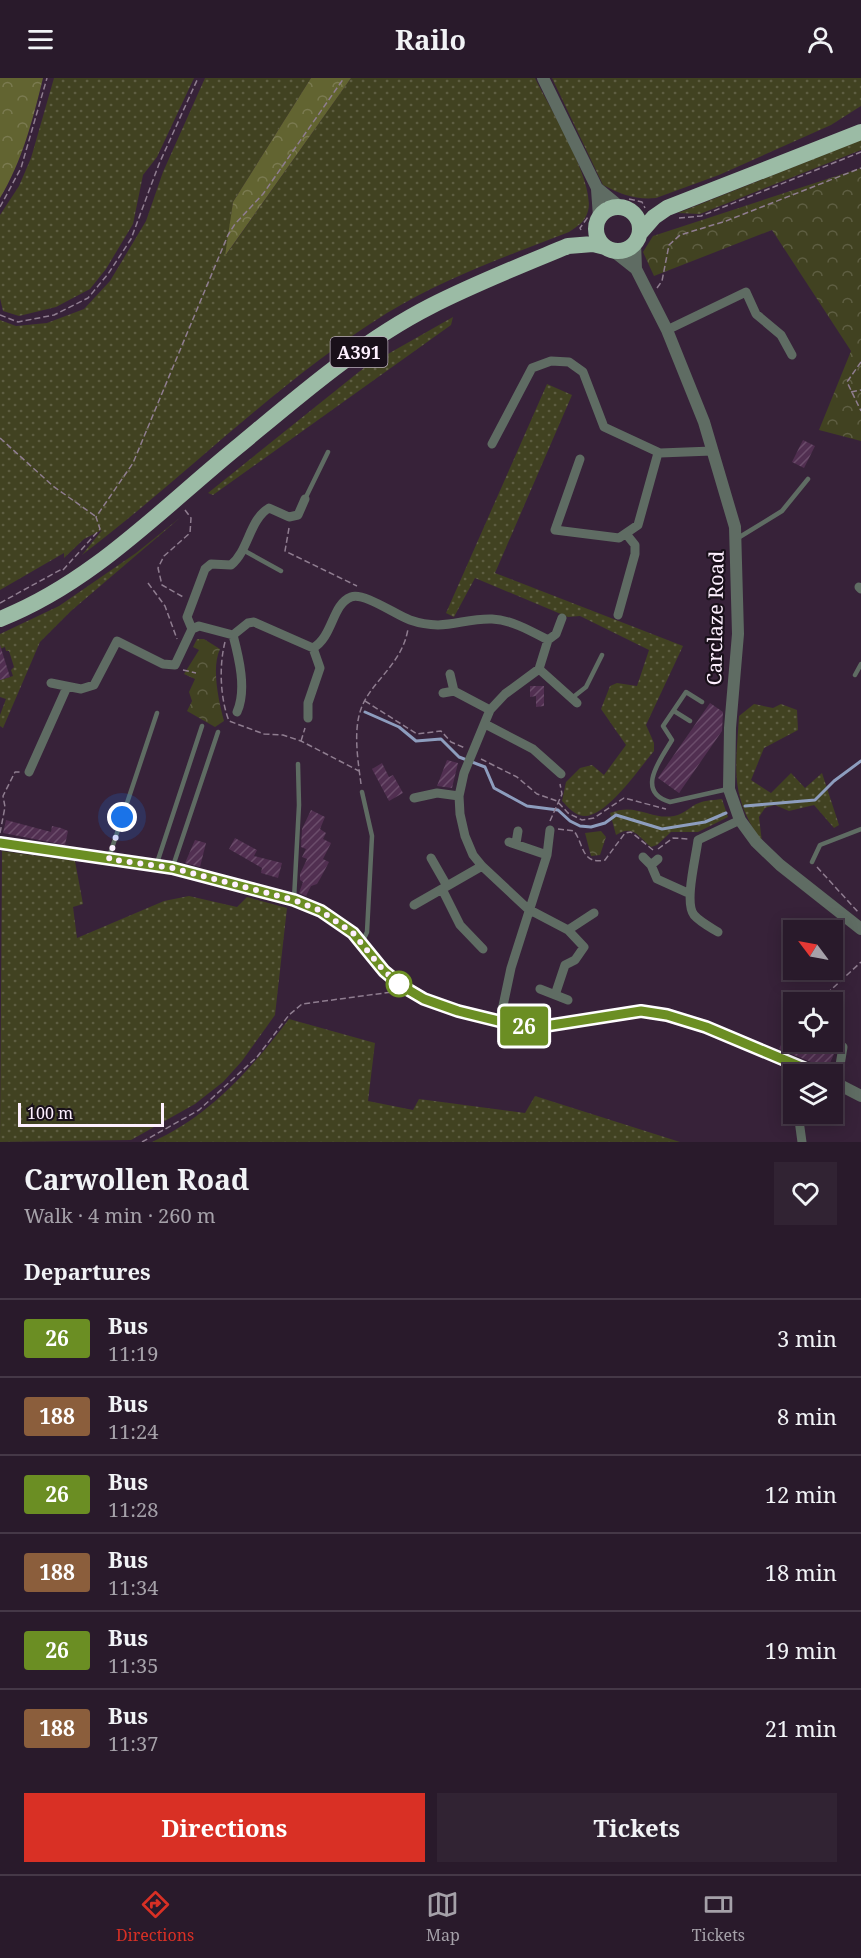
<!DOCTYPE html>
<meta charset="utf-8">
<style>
body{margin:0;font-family:"Noto Serif",serif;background:#312333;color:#f1f3f6;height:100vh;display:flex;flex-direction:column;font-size:22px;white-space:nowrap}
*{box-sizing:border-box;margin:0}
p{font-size:20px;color:#a5a1a9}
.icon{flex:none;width:33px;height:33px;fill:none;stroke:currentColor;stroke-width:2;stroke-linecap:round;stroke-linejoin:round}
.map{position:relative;height:1064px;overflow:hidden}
.drawer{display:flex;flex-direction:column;background:#291a2b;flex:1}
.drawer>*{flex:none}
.badge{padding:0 12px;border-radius:4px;font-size:21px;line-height:39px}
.needle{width:39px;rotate:302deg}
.fabs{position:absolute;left:783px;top:842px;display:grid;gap:12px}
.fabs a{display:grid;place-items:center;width:60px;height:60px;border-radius:0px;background:#291a2b;box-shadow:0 3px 15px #0003,0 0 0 2px #453847;font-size:30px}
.scale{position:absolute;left:18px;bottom:15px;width:146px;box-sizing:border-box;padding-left:6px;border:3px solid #fef0ff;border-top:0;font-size:16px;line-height:21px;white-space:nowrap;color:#fef0ff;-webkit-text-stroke:4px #19101a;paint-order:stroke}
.you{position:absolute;width:30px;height:30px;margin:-15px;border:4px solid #fff;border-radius:50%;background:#1a73e8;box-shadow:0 0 0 9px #1a73e833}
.map>.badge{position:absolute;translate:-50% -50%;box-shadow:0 0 0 3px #fff}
h2{padding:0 24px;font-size:22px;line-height:54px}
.round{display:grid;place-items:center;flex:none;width:63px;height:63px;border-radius:0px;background:#312333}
.overview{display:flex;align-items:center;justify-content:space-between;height:102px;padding:0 24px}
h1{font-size:28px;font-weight:700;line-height:45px}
.action{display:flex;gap:12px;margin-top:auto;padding:12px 24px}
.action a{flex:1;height:69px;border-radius:0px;background:#d93025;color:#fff;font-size:24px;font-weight:700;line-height:69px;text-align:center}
.action a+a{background:#312333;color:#f1f3f6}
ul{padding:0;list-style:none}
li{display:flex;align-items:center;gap:18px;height:78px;padding:0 24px;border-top:2px solid #453847}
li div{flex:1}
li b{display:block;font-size:22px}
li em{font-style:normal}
li .badge{min-width:66px;font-weight:700;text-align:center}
header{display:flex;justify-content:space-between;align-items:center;height:78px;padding:0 24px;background:#291a2b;font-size:27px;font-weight:700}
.dock{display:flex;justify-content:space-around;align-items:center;height:84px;border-top:2px solid #453847;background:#291a2b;font-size:16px;color:#a5a1a9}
.dock a{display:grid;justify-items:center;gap:3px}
.dock .selected{color:#d93025}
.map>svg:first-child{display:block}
.grass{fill:url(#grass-dots)}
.forest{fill:url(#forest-crowns)}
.park{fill:url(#park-crowns)}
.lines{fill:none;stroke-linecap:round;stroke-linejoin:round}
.stream{stroke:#8d9dbe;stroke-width:3}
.building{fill:url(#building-hatch)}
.path{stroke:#8f7d90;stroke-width:1.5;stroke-dasharray:6 3;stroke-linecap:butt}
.service{stroke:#5f6c63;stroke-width:4.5}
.minor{stroke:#5f6c63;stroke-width:9}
.tertiary{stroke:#5f6c63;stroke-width:12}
.trunk{stroke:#9bbba5;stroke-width:16}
.line-casing{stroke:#fff;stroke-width:14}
.line{stroke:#6b8e23;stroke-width:9}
.walk{stroke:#fef0ff;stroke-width:6;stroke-dasharray:0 10.8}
.stop-dot{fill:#fff;stroke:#6b8e23;stroke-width:3}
.labels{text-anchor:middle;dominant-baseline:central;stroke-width:4.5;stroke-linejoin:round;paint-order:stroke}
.shield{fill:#19101a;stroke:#b9adba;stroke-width:1.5}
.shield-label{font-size:18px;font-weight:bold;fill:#fef0ff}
.street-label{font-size:20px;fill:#fef0ff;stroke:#19101a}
</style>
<header><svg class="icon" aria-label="menu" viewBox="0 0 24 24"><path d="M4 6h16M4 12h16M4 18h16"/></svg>Railo<svg class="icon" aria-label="person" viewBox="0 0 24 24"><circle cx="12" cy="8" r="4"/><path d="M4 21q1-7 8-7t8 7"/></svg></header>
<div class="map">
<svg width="861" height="1064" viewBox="0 0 861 1064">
<defs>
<pattern id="grass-dots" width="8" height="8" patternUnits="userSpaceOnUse" patternTransform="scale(1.5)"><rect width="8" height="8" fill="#414221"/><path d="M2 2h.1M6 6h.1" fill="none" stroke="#5e5e42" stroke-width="1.8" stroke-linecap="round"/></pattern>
<pattern id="forest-crowns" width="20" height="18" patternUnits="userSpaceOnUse" patternTransform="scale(1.5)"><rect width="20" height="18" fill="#626431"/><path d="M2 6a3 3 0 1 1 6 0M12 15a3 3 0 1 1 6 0" fill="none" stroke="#7a7a50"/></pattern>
<pattern id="park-crowns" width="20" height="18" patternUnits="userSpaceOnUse" patternTransform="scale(1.5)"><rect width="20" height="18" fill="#414221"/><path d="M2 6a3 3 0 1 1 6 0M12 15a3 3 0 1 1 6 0" fill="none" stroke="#5e5e42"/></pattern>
<pattern id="building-hatch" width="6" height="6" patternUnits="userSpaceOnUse" patternTransform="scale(1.5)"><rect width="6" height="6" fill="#512f51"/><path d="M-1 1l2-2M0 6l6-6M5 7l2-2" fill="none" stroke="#6b4d6b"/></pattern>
</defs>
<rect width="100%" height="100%" fill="#372239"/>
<path class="grass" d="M54 0H194L157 79 143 97 133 146 106 191 90 211 56 229 19 238 3 233 0 220V137L19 108 31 80Z
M205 0H311L233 124 226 177 351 0H535C549 29 596 104 588 133 585 144 578 148 569 154 507 178 444 200 387 235 277 304 185 399 82 477L102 452 84 461 64 480V475L0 512V242L16 248 47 245 84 231 110 203 146 143 163 94Z
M552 0H861V28L831 47 719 97 656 120C636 122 620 116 603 107Z
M861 62V72L700 136 678 135Z
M453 239 451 247 213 417 208 415 365 289Z
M547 306 572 317 495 495 683 568 646 647 654 665V673C640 689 607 739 584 738 575 738 568 729 562 723L566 704 580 690 592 687 604 697 626 667 601 631 610 608 617 605 637 608 649 572 580 538 568 539 475 500 454 539 446 535Z
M181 439 71 533 40 564 3 650 0 648V637L6 621 0 619V602L13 598 11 592 14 589 9 573H6L5 569 0 571V556L59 528 136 475Z
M754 626 773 630 781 626 797 632 798 652 764 670 751 702 771 715 791 695 805 710 822 695 839 747 834 750 814 727 789 733 775 727 765 730 759 739 762 764C729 717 736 691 739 638Z
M722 721 728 739 698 754H671L657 767 651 769C638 758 633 746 616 757L610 735C636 724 650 742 674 738 685 736 690 728 699 725 705 722 715 722 722 721Z
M2 773 75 783 83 826 73 829 77 860 164 823 189 818 237 829 247 819 287 830 275 937 242 983 223 1004 195 1026 131 1062 0 1064Z
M289 941 375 965 368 1023 413 1032 419 1021 525 1035 535 1018 680 1064H152C210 1038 252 990 289 941Z"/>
<path class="forest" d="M0 0H43C33 41 22 84 0 120Z
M311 0H351L225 178 233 124Z"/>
<path class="park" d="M861 90V363L819 352 851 273 772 152 654 198 643 174 653 158Z
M197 561H204L220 571C211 590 219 624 224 643L215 649 187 633 192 623 189 614 195 601 184 596 199 572 193 569Z
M601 753 606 759 600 777 591 778 585 755Z"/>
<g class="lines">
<path class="stream" d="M365 634 399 649 416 663 441 661 459 679 485 689 494 710 527 728 558 732 570 743 580 748 591 749 605 745 616 737 662 751 705 744 726 735
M745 728 815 722 834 703 861 683"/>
</g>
<path class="building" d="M803 362 815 368 804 390 792 384Z
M0 567 10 599 0 602Z
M530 608H544V628L536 629V618L530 619Z
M710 625 723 634 722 653 679 715 658 700Z
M447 682 458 685 452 710 437 708Z
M382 685 389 699 393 697 403 715 389 723 372 691Z
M311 732 325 739 320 751 326 755 323 761 331 765 323 781 329 784 320 801 317 806 311 808 306 818 299 815 303 804 300 802V796L307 781 302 779 306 771 301 769 302 751Z
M6 742 51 754 52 748 61 750 68 753 65 767 3 755Z
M235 760 257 772 254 778 282 785 278 800 261 795 262 790 229 771Z
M195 762 206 765 200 789 185 785Z
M786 956 794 959V963H804L834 976 826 994 821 988 779 971Z"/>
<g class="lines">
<path class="path" d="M629 121 642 124 645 130
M0 129 21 90 47 0
M679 140 701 138 861 74
M581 152 580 150 588 139
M657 210 662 203 669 167 680 157 726 143 861 90
M0 237 18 244 54 237 88 220 108 196 131 161 159 86 198 0
M861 284 847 304 861 333
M851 314 861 312
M0 360 53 408 95 438
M185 432 191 440 190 455 164 478 158 490 162 507 185 520
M289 450 285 473 357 508
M63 492 100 451 96 439 133 385 228 157 235 146 263 116 344 0
M148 505 165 528 177 561
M0 525 62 491
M225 564C219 587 220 620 229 643L264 656 283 657 301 663 359 693
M183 592 196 595
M365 623 417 656 441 653 451 664 465 670
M301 663 305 650
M481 681 517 699 537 716 557 723 568 735 582 742 594 740 624 720 666 731
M361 706C358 683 353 653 361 631 371 603 402 587 408 551
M550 743 562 716 560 706
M558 751 574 753C584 766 581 787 605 782L625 755 631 754 653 772
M0 755 5 729 3 718 15 694H21
M658 771 673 760 688 761
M817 789 858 834
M820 922 861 884
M142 1064 199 1032 257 979 289 937 302 926 392 914"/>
<path class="service" d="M305 421 328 374
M738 460 782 433 808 401
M243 472 281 493
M855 597 861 586
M572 620 586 609 602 577
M702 624 686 614 663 648 672 662C660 682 635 714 670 724L728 711
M674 633 690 643
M362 714 372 758 367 854 362 865
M109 779 157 635
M812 784 820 767 861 751
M156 788 202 648
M173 788 218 654
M294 821 299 727 298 686"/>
<path class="minor" d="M667 252 746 214 756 236 781 257 792 277
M492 366 532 290 551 283 569 284 583 294 604 349 660 375 712 373
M580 381 555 452 619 460 638 447 658 375
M859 509 861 511
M618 537 635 476V467L627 457
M192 551 187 539 205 491 211 486 231 487C249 472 249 442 269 430L289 439 298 437 305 421
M233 557C239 580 247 612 237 634
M539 591 577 625
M51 605 81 611 94 607 117 563 163 586 175 587 192 551 199 548 233 557 248 545 254 544 313 570C333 559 332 526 351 519 364 514 396 537 410 542 445 554 461 540 492 541 512 542 531 553 548 562
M454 613 490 632
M443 615 454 613 450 596
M308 640V625L320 590 313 570
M485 646 533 671 561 696
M29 694 67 609
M414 720 437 715 459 718
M509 764 547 777
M516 765 518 753
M643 779 651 787 658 781
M431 780 447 808
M651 787 657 801 688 815
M442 811 460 847 483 871
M414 827 482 788
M568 852 594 835
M718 854C710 849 700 844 694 837 684 825 696 779 698 762L740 742
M540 911 568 922
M555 917 565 887 575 882 584 869 568 852 528 831 482 788 473 777 465 758 460 736 459 718 464 695 490 632 505 616 539 591 548 562 556 556 562 540
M811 923 812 924
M500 942 511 890 547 777 550 752
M832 960 843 969 837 1005
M798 1035 802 1064"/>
<path class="tertiary" d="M543 0 597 110 619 128
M597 111 599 139
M635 164 636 191
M612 172 636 191 667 252 704 344 735 449 738 556 730 650 729 711 740 742 756 764 780 787 861 851
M0 766 172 790 294 822 322 833 353 855 384 893 401 907 425 921 458 933 515 947 539 949 641 933 667 937 707 949 818 996
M832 1003 861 1018"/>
<path class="trunk" d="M596 151a22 22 0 1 1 44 0a22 22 0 1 1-44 0Z
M640 155 654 139 667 130 861 54
M0 541C94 504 164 428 241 366 300 317 362 263 431 228 476 205 522 187 568 168L593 166 605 169"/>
</g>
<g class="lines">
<g class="line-casing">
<path id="line" d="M0 765 172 790 294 822 321 833 353 855 384 893 402 908 424 921 458 933 515 947 539 949 641 933 667 937 706 949 818 996"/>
</g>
<use href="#line" class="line"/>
<path class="walk" d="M122 739 109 781 172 790 294 822 321 833 353 855 384 893 402 908 399 906"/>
</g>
<circle class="stop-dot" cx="399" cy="906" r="12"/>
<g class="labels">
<rect class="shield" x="330.5" y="259" width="57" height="30" rx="4.5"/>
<g class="shield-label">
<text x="359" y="274">A391</text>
</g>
<g class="street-label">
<text transform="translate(715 540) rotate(-89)">Carclaze Road</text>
</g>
</g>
</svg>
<div class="fabs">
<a><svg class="needle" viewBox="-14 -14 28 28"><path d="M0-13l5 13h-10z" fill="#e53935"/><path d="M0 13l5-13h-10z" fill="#a5a1a9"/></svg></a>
<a><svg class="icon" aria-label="locate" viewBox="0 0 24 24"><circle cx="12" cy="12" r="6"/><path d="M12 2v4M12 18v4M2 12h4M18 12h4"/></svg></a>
<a><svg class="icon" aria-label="layers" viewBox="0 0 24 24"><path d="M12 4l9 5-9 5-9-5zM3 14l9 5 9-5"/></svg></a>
</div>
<div class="scale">100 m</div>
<div class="you" style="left:122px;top:739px"></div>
<b class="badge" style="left:524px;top:948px;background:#6b8e23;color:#fff">26</b>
</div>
<section class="drawer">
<div class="overview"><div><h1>Carwollen Road</h1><p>Walk · 4 min · 260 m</p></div><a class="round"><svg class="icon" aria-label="heart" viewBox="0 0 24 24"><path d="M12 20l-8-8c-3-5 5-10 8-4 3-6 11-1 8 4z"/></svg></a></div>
<h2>Departures</h2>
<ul>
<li><span class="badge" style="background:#6b8e23;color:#fff">26</span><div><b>Bus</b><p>11:19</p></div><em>3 min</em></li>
<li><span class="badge" style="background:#8b5e3c;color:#fff">188</span><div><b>Bus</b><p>11:24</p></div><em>8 min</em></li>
<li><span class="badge" style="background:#6b8e23;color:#fff">26</span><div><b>Bus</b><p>11:28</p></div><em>12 min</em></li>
<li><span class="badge" style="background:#8b5e3c;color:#fff">188</span><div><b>Bus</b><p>11:34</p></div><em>18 min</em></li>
<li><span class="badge" style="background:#6b8e23;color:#fff">26</span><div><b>Bus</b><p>11:35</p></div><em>19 min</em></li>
<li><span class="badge" style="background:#8b5e3c;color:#fff">188</span><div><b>Bus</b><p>11:37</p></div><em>21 min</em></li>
</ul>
<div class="action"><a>Directions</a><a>Tickets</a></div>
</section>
<nav class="dock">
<a class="selected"><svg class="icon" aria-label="directions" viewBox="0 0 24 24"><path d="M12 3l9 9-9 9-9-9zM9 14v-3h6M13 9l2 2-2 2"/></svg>Directions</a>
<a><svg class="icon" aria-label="map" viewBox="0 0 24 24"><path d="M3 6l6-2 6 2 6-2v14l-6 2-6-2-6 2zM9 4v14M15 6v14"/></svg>Map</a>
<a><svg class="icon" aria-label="tickets" viewBox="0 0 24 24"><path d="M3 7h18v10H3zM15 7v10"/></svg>Tickets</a>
</nav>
